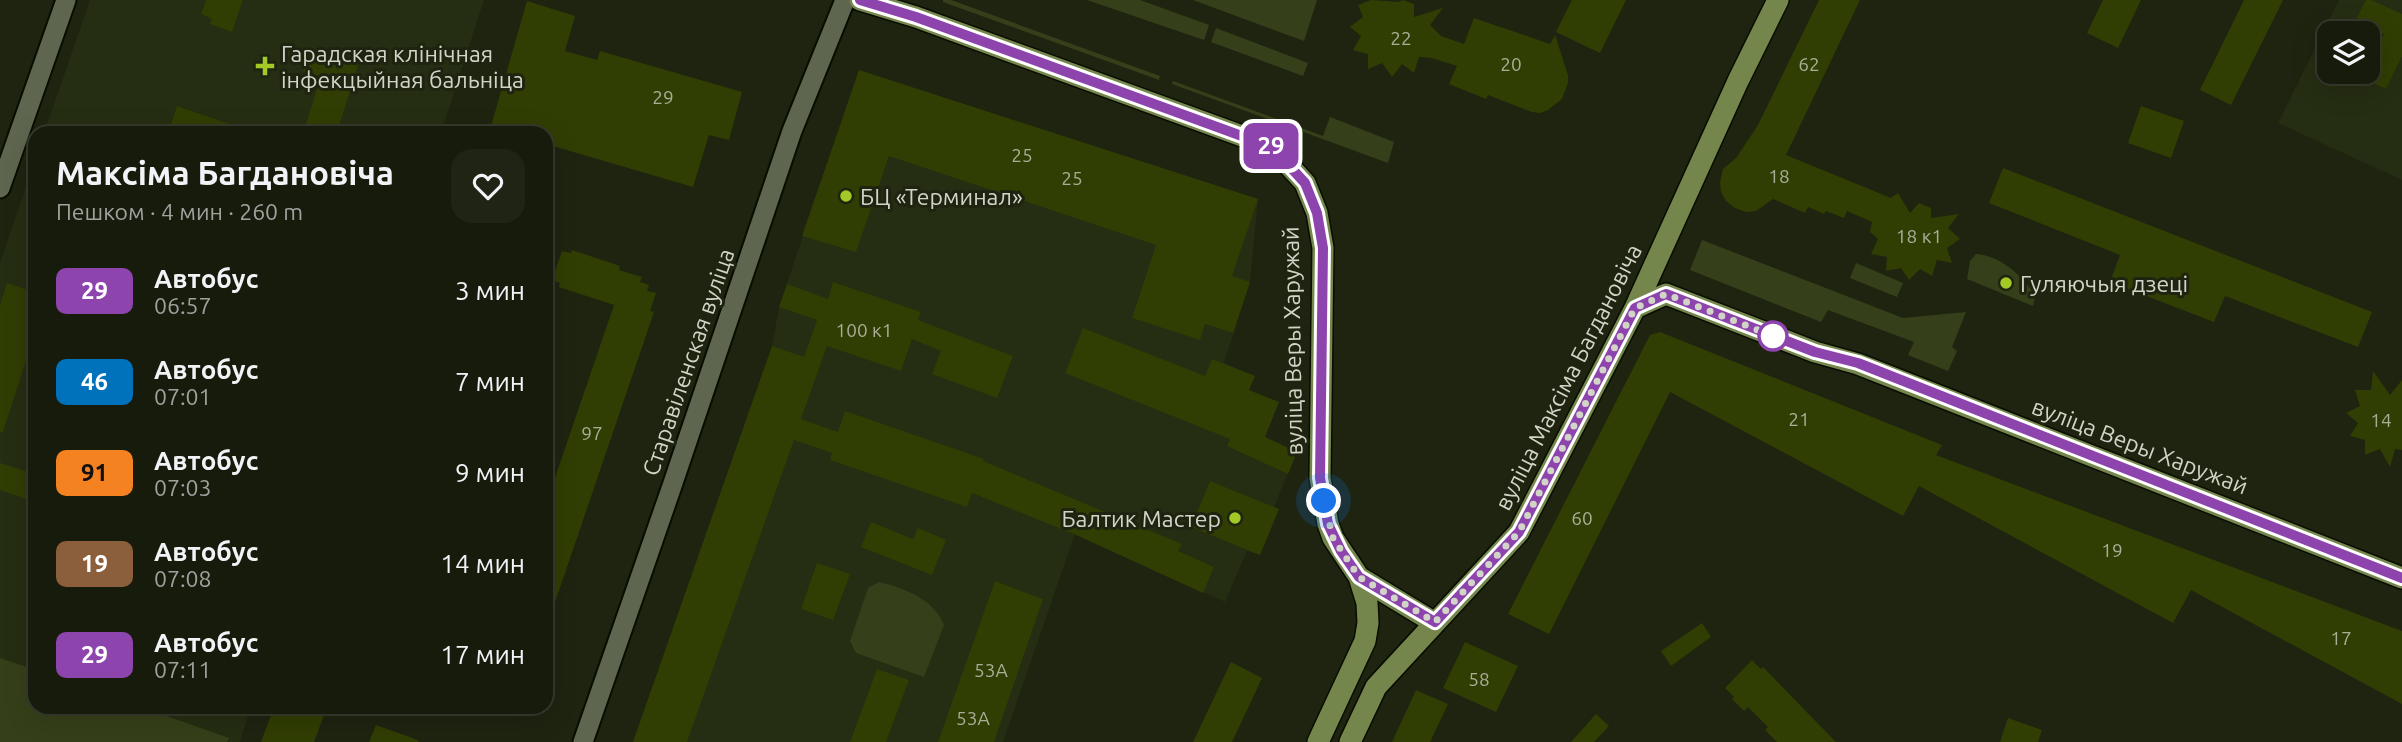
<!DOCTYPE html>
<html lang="ru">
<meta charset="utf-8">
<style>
body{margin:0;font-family:Ubuntu,sans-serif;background:#1f2415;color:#f1f3f6;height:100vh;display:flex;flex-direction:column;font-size:26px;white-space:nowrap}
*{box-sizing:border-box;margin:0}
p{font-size:23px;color:#9ea19d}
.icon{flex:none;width:38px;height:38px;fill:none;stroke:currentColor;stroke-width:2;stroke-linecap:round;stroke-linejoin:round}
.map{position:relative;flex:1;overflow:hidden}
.details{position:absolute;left:28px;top:126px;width:525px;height:588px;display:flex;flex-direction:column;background:#161b0c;border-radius:21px;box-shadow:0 7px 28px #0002,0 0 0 2px #35392d}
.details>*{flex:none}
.badge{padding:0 14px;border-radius:10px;font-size:24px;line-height:46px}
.tools{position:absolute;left:2317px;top:21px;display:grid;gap:14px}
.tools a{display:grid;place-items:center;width:63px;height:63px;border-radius:14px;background:#161b0c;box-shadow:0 7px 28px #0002,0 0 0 2px #35392d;font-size:35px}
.you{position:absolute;width:35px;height:35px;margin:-18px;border:5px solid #fff;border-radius:50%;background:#1a73e8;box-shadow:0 0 0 10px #1a73e833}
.map>.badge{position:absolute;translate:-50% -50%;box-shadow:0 0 0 4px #fff}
.round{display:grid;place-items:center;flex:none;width:74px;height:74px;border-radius:21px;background:#1f2415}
.summary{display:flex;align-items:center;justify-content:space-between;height:119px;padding:0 28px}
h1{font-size:33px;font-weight:700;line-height:52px}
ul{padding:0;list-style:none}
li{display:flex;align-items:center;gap:21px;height:91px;padding:0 28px}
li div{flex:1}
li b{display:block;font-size:26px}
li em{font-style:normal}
li .badge{min-width:77px;font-weight:700;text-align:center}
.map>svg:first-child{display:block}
.built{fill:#252d12;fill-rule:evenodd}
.green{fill:#35401a}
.building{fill:#303d03}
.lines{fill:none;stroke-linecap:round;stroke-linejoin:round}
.minor-casing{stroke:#080d00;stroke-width:23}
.major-casing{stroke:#080d00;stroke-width:24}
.minor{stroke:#5e664f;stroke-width:19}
.major{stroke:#75864d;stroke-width:21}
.line-casing{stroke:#fff;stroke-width:16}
.line{stroke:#8e44ad;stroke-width:10}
.walk{stroke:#d1d5c8;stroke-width:7;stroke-dasharray:0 12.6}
.poi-dot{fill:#a3c926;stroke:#1e2410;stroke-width:2.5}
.stop-dot{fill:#fff;stroke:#8e44ad;stroke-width:3.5}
.labels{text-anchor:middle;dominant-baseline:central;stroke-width:6;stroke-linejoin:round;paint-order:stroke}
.number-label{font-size:19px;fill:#a9af97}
.poi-label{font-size:23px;fill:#d1d5c8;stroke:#1e2410;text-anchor:start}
.street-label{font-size:23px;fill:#d1d5c8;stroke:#1e2410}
</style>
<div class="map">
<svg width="2402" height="742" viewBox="0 0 2402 742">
<rect width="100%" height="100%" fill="#1e2410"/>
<path class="built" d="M90 0H484L441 133H44Z
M2339 0H2402V180L2278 123ZM2329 33H2368V72H2329Z
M859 70 1258 199 1250 282 1224 363 1255 376 1249 390 1265 437 1297 452 1274 507 1279 509 1260 555 1247 551 1225 602 1075 534 1003 742H633L772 346 779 307Z
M35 160V707H251L240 742H0V263Z"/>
<path class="green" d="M943 0H951L1160 76 1159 80 943 2Z
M1087 0H1140L1209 25 1204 40Z
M1193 0H1317L1304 41Z
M1216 28 1308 63 1303 76 1211 42Z
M1173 81 1323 136 1330 117 1394 142 1388 163 1172 84Z
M1702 240 1903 318 1966 312 1952 347 1957 351 1948 371 1908 355 1914 342 1828 310 1821 322 1690 270Z
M1976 254C1999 255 2024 276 2035 296L2033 306 1967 279 1970 261Z
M1856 263 1903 283 1897 297 1850 278Z
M879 582C904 588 934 599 944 625L924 677 856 653 850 641 868 588Z
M0 658 35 670V707H141L229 738 227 742H0Z"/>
<path class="building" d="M206 0H243L232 32 210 24 212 19 201 14Z
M1371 0 1399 2 1403 0 1414 4V17L1443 8 1430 25 1441 36 1464 44 1474 18 1550 44 1555 35 1568 75V83L1562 99 1548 110 1540 113 1532 112 1488 95 1486 99 1449 84 1457 66 1432 58 1419 57 1414 73 1402 64 1392 77 1382 63 1368 69V54L1353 50 1361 36 1350 27 1363 17 1358 5Z
M1572 0H1626L1600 53 1556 32Z
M1819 0H1860L1786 155 1891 198 1898 193 1910 213 1919 203 1931 208V218L1959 214 1948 228 1960 239 1947 248 1952 263 1937 260 1932 276 1920 269 1909 280 1901 268 1886 271 1887 257 1871 254 1878 239 1870 232 1872 222 1847 211 1844 218 1826 211 1824 214 1808 207 1805 213 1773 199 1756 211 1746 212 1735 208 1726 201 1721 192 1720 182 1723 169 1736 158 1758 125Z
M2103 0H2141L2118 48 2087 33Z
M2244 0H2283L2231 105 2200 90Z
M2366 0H2371L2402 14V56L2386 89 2363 78 2384 34 2356 20Z
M527 1 575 16 565 51 597 60 600 51 742 92 729 140 709 135 693 187 546 144V133H489Z
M311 47 359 62 337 133H303L321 77 303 72Z
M859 70 1258 199 1232 276 1250 282 1233 333 1205 324 1200 340 1132 318 1156 245 889 156 856 252 802 236Z
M177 106 250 131 249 133H168Z
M2141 106 2184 121 2171 158 2128 143Z
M2003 168 2372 312 2358 347 2225 296 2214 322 2110 282 2120 255 1989 203Z
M572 250 620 266 619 270 642 277 640 282 649 285 647 291 656 293 650 311 654 312 549 620H546V504L614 305 559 287 560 283 552 280 562 251 571 253Z
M833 282 921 312 918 320 1013 356 997 398 932 374 941 351 912 339 901 371 827 346 801 419 838 432 845 411 984 459 983 461 1182 544 1178 551 1214 567 1203 593 1074 534 972 493 967 507 830 460 832 453 794 440 687 742H633L772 346 804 357 817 320 779 307 787 284 828 299Z
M7 283 35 292V346L31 345 3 432H0V305Z
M1083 328 1205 376 1212 359 1255 376 1249 390 1279 402 1265 437 1297 452 1288 474 1227 446 1230 439 1065 373Z
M1660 332 1942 445 1936 455 2402 631V704L2191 590 2173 623 1919 486 1903 516 1670 392 1549 634 1508 614 1650 335Z
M2373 371 2390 395 2402 380V450L2395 449 2390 467 2380 449 2365 455V440L2350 436 2358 423 2346 413 2360 406 2355 390H2371Z
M0 463 35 474 29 500 0 490Z
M1210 481 1279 509 1260 555 1191 527Z
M871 522 913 539 918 528 946 540 932 575 861 547Z
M817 563 850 574 833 620 801 609Z
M995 581 1043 599 994 742H938Z
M1702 623 1711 637 1671 666 1661 651Z
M1465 642 1518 666 1496 712 1443 688Z
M1752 660 1761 669 1763 667 1836 742H1777L1765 730 1768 727 1748 707 1744 711 1732 699 1734 697 1725 688Z
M1231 662 1262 678 1232 742H1193Z
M877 669 909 680 886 742H850Z
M1416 690 1448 704 1430 742H1392Z
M274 707H327L314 742H261Z
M1596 714 1609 726 1594 742H1571Z
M2008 718 2042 730 2038 742H2000Z
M376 725 418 740V742H369Z"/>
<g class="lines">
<g class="minor-casing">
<path id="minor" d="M0 188 66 0
M583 742 672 486 792 131 845 0"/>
</g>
<g class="major-casing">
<path id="major" d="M860 0 916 17 1272 147 1305 183 1317 213 1323 248 1320 478 1328 524 1333 538 1359 577 1367 603 1368 623 1365 641 1318 742
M1635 308 1666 294 1815 352 1858 364 2402 578
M1359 577 1435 623
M1350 742 1376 687 1519 532 1635 308 1738 81 1778 0"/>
</g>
<use href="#minor" class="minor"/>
<use href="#major" class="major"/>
</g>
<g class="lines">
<g class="line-casing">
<path id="line" d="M860 0 916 17 1272 147 1305 183 1317 213 1323 248 1320 478 1328 524 1341 551 1359 577 1435 622 1519 532 1635 308 1666 294 1815 352 1858 363 2402 578"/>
</g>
<use href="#line" class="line"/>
<path class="walk" d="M1324 501 1333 538 1359 577 1435 622 1519 532 1635 308 1666 294 1773 336"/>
</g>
<g class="poi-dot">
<path d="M261.5 55.5h7v7h7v7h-7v7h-7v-7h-7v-7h7z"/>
<circle cx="846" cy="196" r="7"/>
<circle cx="2006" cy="283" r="7"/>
<circle cx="1235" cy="518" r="7"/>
</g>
<circle class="stop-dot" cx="1773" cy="336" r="14"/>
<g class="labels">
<g class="number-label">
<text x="1401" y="38">22</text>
<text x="1511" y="64">20</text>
<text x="1809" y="64">62</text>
<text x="663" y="97">29</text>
<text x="1022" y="155">25</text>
<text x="1779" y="176">18</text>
<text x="1072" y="178">25</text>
<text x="1919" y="236">18 к1</text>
<text x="864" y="330">100 к1</text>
<text x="1799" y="419">21</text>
<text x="2381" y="420">14</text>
<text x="592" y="433">97</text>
<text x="1582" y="518">60</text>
<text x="2112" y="550">19</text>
<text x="2341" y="638">17</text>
<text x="991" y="670">53А</text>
<text x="1479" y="679">58</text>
<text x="973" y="718">53А</text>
</g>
<g class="poi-label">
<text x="281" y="53">Гарадская клінічная<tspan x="281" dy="26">інфекцыйная бальніца</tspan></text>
<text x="860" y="196">БЦ «Терминал»</text>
<text x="2020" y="283">Гуляючыя дзеці</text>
<text x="1221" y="518" text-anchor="end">Балтик Мастер</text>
</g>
<g class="street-label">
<text transform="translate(1292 341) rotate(-91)">вуліца Веры Харужай</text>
<text transform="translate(688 362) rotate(-71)">Старавіленская вуліца</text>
<text transform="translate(1568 377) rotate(-63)">вуліца Максіма Багдановіча</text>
<text transform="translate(2140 446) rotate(21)">вуліца Веры Харужай</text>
</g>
</g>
</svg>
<div class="tools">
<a><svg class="icon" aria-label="layers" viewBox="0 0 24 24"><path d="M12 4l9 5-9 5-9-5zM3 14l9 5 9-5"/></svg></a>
</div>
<div class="you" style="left:1324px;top:501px"></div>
<b class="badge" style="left:1271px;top:146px;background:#8e44ad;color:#fff">29</b>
<section class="details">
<div class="summary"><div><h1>Максіма Багдановіча</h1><p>Пешком · 4 мин · 260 m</p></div><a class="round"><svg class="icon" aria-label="heart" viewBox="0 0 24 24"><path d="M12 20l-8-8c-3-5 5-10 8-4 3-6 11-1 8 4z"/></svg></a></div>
<ul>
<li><span class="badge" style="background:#8e44ad;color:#fff">29</span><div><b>Автобус</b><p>06:57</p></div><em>3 мин</em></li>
<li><span class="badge" style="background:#0072bc;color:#fff">46</span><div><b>Автобус</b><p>07:01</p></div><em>7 мин</em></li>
<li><span class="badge" style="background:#f58220;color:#111">91</span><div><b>Автобус</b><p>07:03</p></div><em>9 мин</em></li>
<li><span class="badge" style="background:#8b5e3c;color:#fff">19</span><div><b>Автобус</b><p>07:08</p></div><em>14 мин</em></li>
<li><span class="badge" style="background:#8e44ad;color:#fff">29</span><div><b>Автобус</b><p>07:11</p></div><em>17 мин</em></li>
</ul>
</section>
</div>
